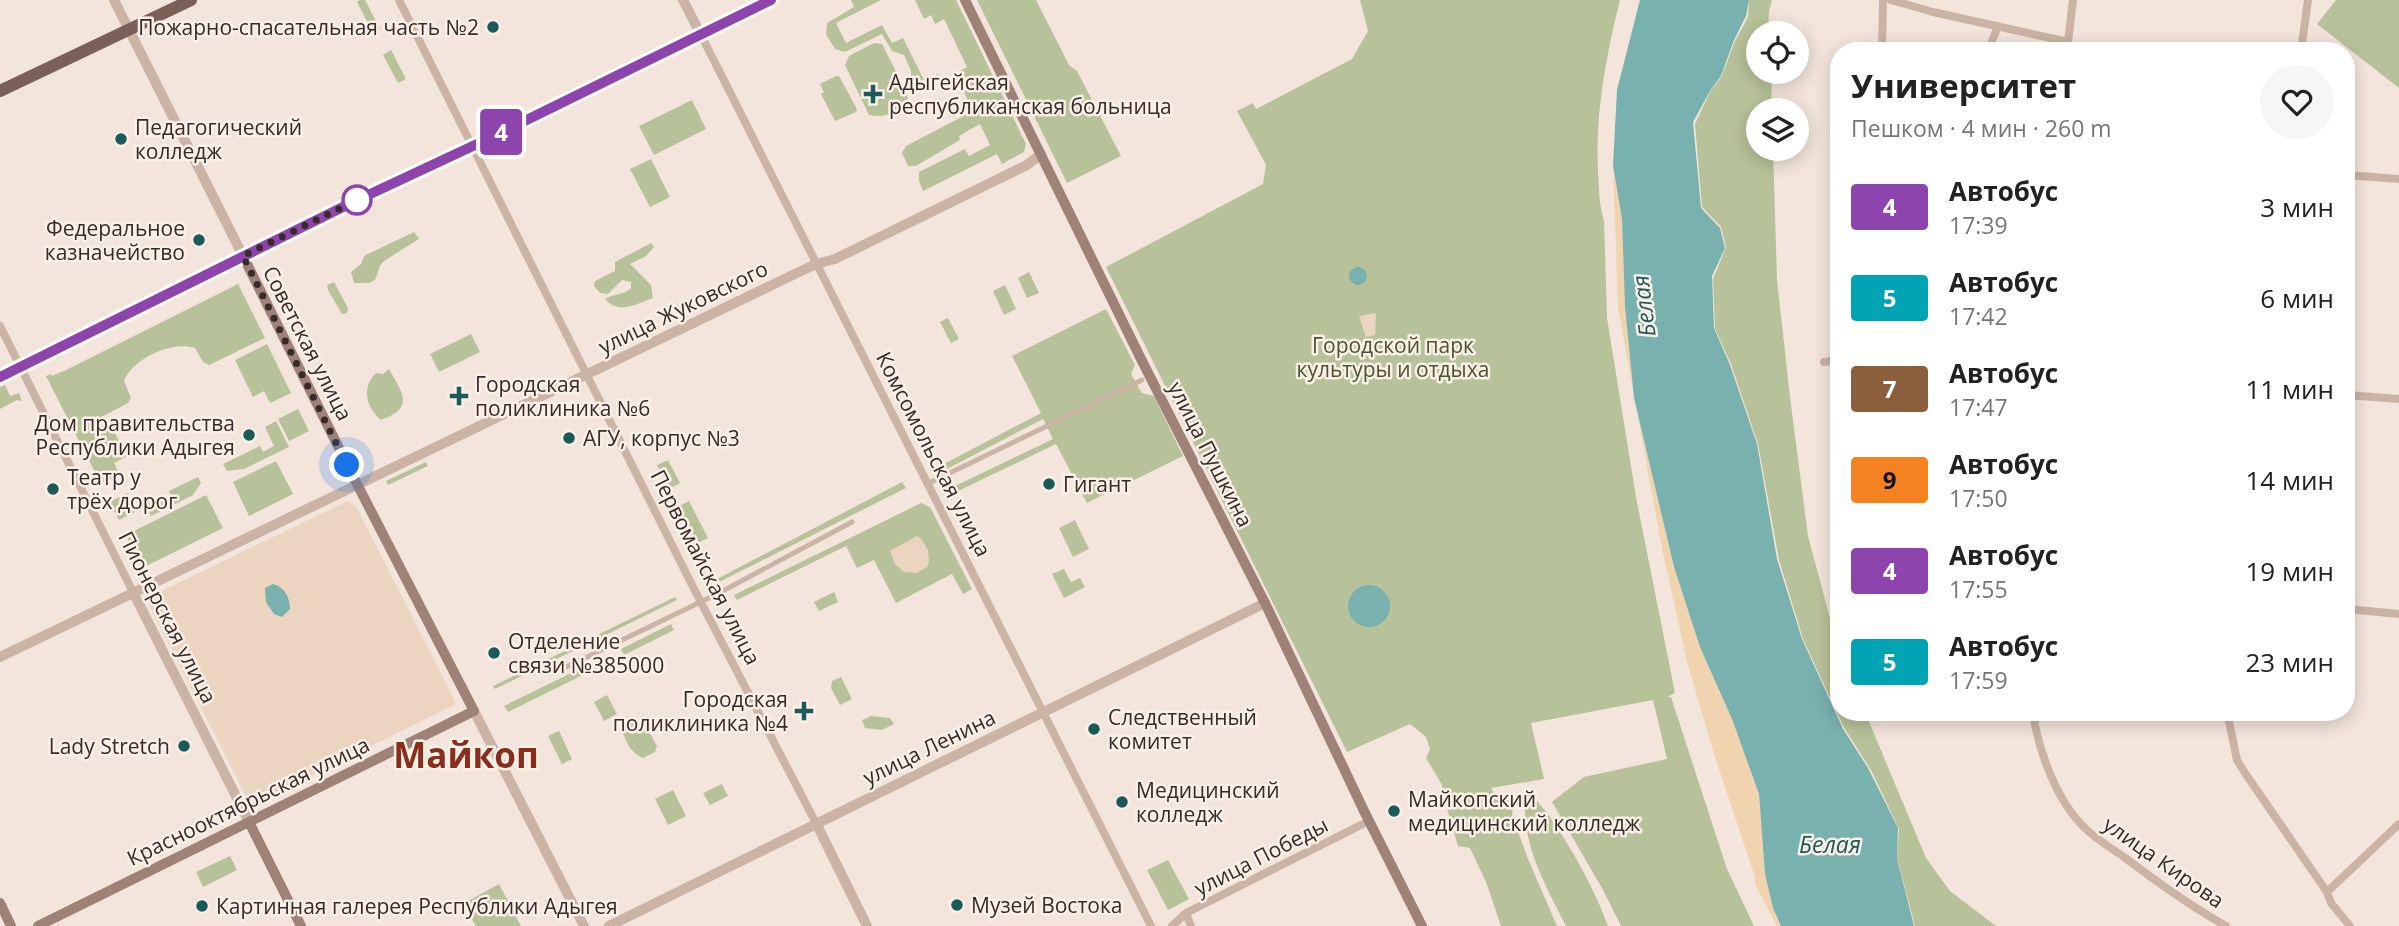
<!DOCTYPE html>
<html lang="ru">
<meta charset="utf-8">
<style>
body{margin:0;font-family:"Open Sans",sans-serif;background:#f6f6f6;color:#222;height:100vh;display:flex;flex-direction:column;font-size:26px;white-space:nowrap}
*{box-sizing:border-box;margin:0}
p{font-size:23px;color:#767676}
.icon{flex:none;width:38px;height:38px;fill:none;stroke:currentColor;stroke-width:2;stroke-linecap:round;stroke-linejoin:round}
.map{position:relative;flex:1;overflow:hidden}
.drawer{position:absolute;left:1830px;top:42px;width:525px;height:679px;display:flex;flex-direction:column;background:#fff;border-radius:28px;box-shadow:0 4px 18px #0003}
.drawer>*{flex:none}
.badge{padding:0 14px;border-radius:5px;font-size:24px;line-height:46px}
.buttons{position:absolute;left:1746px;top:21px;display:grid;gap:14px}
.buttons a{display:grid;place-items:center;width:63px;height:63px;border-radius:50%;background:#fff;box-shadow:0 4px 18px #0003;font-size:35px}
.you{position:absolute;width:35px;height:35px;margin:-18px;border:5px solid #fff;border-radius:50%;background:#1a73e8;box-shadow:0 0 0 10px #1a73e833}
.map>.badge{position:absolute;translate:-50% -50%;box-shadow:0 0 0 4px #fff}
.round{display:grid;place-items:center;flex:none;width:74px;height:74px;border-radius:37px;background:#f6f6f6}
.summary{display:flex;align-items:center;justify-content:space-between;height:119px;padding:0 21px}
h1{font-size:33px;font-weight:700;line-height:52px}
ul{padding:0;list-style:none}
li{display:flex;align-items:center;gap:21px;height:91px;padding:0 21px}
li div{flex:1}
li b{display:block;font-size:26px}
li em{font-style:normal}
li .badge{min-width:77px;font-weight:700;text-align:center}
.map>svg:first-child{display:block}
.green{fill:#b8c29a}
.sand{fill:#f0d4b0}
.plaza{fill:#ebd5c1}
.water{fill:#78b1ae}
.lines{fill:none;stroke-linecap:round;stroke-linejoin:round}
.pedestrian{stroke:#cbb4a6;stroke-width:5}
.minor{stroke:#cbb4a6;stroke-width:8}
.tertiary{stroke:#cbb4a6;stroke-width:10}
.secondary{stroke:#9f8277;stroke-width:10}
.primary{stroke:#7a6058;stroke-width:12}
.line-casing{stroke:#fff;stroke-width:16}
.line{stroke:#8e44ad;stroke-width:10}
.walk{stroke:#372b27;stroke-width:7;stroke-dasharray:0 12.6}
.poi-dot{fill:#1b5a59;stroke:#faf0e7;stroke-width:2.5}
.stop-dot{fill:#fff;stroke:#8e44ad;stroke-width:3.5}
.labels{text-anchor:middle;dominant-baseline:central;stroke-width:5;stroke-linejoin:round;paint-order:stroke}
.poi-label{font-size:21px;fill:#372b27;stroke:#faf0e7;text-anchor:start}
.street-label{font-size:21px;fill:#372b27;stroke:#faf0e7}
.park-label{font-size:21px;fill:#4a562a;stroke:#faf0e7}
.water-label{font-size:23px;font-style:italic;fill:#1b5a59;stroke:#faf0e7}
.town-label{font-size:35px;font-weight:bold;fill:#892d1d;stroke:#faf0e7}
</style>
<div class="map">
<svg width="2399" height="926" viewBox="0 0 2399 926">
<rect width="100%" height="100%" fill="#f3e5db"/>
<path class="green" d="M360 0H365L380 29 373 33 357 2Z
M851 0H881L836 23 846 43 882 25 892 43 903 38 924 80 914 85 911 80V71L904 55 892 51 882 34 845 52 835 49 826 34 827 23 854 7Z
M915 0H956L1026 144 1024 152 1002 164 997 154 923 191 919 181V172L965 149 969 156 990 145 980 124 959 136 960 140 916 166H908L902 153 906 146 973 111 955 74 967 67 944 19 935 24 931 15 924 19Z
M977 0H1036L1069 65 1077 71 1121 156 1067 183Z
M1360 0H1620C1606 56 1595 114 1598 172 1599 189 1599 205 1604 221L1607 318 1636 497 1675 693 1667 697H1671L1727 869 1754 926H1621L1603 890 1552 802 1584 777 1667 759 1653 700 1531 723 1544 779 1491 788 1496 797 1514 802 1512 815 1528 859 1557 926H1501L1486 882 1470 848 1458 846 1443 795 1442 785 1426 758 1430 749 1426 737 1410 724 1347 752 1106 267 1263 184 1266 165 1237 111 1253 103 1256 109 1352 59 1368 31Z
M1749 0H1772L1769 11 1768 33H1759V72H1771L1772 110H1759V149H1773L1777 280 1790 397 1808 536 1831 622 1839 644V712H1865L1926 858 1950 891 1996 926H1915L1897 858 1899 829 1872 772 1843 726 1803 639 1779 560 1758 444 1731 364 1715 329 1713 279 1726 247 1721 227 1702 207 1695 124 1710 92 1722 76 1734 43 1748 17Z
M2336 0H2399V88L2317 24Z
M874 43 882 44 906 91 908 99C901 112 883 119 869 115L845 65 849 56Z
M391 50 406 79 398 83 383 55Z
M836 76H839L857 109 856 112 835 121 821 94 824 92 820 84Z
M692 100 706 129 654 155 639 126Z
M651 159 670 197 650 207 630 169Z
M414 232 419 239 384 261 380 266 375 280 369 283H354L351 272 361 264 364 256Z
M651 243 654 247 646 256 630 264 651 285 653 298C637 304 618 315 605 299 614 293 623 296 631 288V282L622 280 608 294 600 293 594 286 595 281 615 271V262Z
M1029 272 1039 293 1027 298 1018 278Z
M334 282 348 308 347 313 342 314 328 290 327 285Z
M238 284 265 338 209 365 203 362 195 348C172 340 132 359 124 381L131 398 128 403 92 422 95 428 109 422 127 456 114 463 120 475 101 484 46 376 51 374 52 376 66 370Z
M1005 285 1016 309 1004 315 993 291Z
M1106 309 1135 365 1131 374 1142 393 1154 396 1183 456 1087 503 1056 444 956 492 953 487 1053 439 1043 419 945 470 942 465 1041 413 1012 356Z
M948 318 959 339 951 343 940 322Z
M471 334 480 352 439 372 430 354Z
M267 344 291 393 270 403 264 391 253 397 235 360Z
M389 369C403 394 415 408 381 420 366 408 361 387 376 373L383 374Z
M5 385 10 396 19 393 22 401 17 400 0 409V387Z
M298 409 309 431 289 441 278 419Z
M276 421 289 447 244 469 227 471 223 464 260 446 263 452 274 446 265 427Z
M668 460 680 483 669 489 657 465Z
M276 461 293 494 249 516 233 482Z
M426 462 428 466 388 485 386 481Z
M198 477 201 483 193 495 151 516 146 505 158 499 161 502 171 497 169 491Z
M902 482 906 488 719 582 717 579Z
M128 493 137 511 119 520 109 502Z
M206 495 223 528 142 568 126 535Z
M689 501 708 538 698 543 679 506Z
M921 503 930 507 972 589 963 594 952 574 896 603 874 560 857 568 846 546 737 600 734 595Z
M1075 520 1089 549 1073 557 1059 528Z
M1064 569 1071 582 1080 578 1085 587 1064 598 1052 574Z
M834 592 838 602 819 611 814 602Z
M675 597 677 600 495 689 493 686Z
M671 624 674 630 624 655 621 649Z
M602 658 605 664 508 712 504 706Z
M841 677 852 699 840 705 831 688 832 681Z
M607 695 617 714 604 721 594 702Z
M871 716 890 718 894 724 882 730 865 728 862 720Z
M638 721 646 726 657 746 655 752 643 758C632 753 627 745 623 733L628 723Z
M559 731 572 759 562 764 548 736Z
M722 784 728 796 710 805 703 793Z
M673 790 686 816 668 825 655 799Z
M1533 797C1558 821 1597 892 1608 926H1566C1548 890 1523 847 1525 805Z
M230 856 237 870 203 887 196 872Z
M1168 860 1189 899 1168 910 1147 870Z
M499 884 521 926H476L463 904Z"/>
<path class="sand" d="M1613 165 1622 219 1625 307 1634 398 1674 567 1700 647 1732 719 1759 794 1765 874 1773 908 1781 926H1777L1755 884V877L1714 754 1687 662 1662 548 1618 308Z"/>
<path class="plaza" d="M1376 313 1375 335 1366 337 1359 316Z
M348 501 356 506 455 701 454 705 254 804H250L149 605V599L153 595Z
M917 536 922 540 928 550 929 562 927 567 917 573 904 572 895 564 890 551Z"/>
<path class="water" d="M1640 0H1749L1746 16 1734 40 1721 76 1710 91 1693 122 1701 208 1720 228 1725 248 1712 276 1714 328 1730 365 1757 444 1777 559 1802 639 1843 729 1868 768 1898 828 1897 859 1914 926H1781L1773 908 1765 874 1759 794 1732 719 1700 647 1674 567 1634 398 1625 307 1622 219 1613 165 1617 90Z
M1349 276a9 9 0 1 1 18 0a9 9 0 1 1-18 0Z
M273 584C285 587 290 598 290 609L282 617 274 614 266 602 265 588Z
M1348 606a21 21 0 1 1 42 0a21 21 0 1 1-42 0Z"/>
<g class="lines">
<path class="pedestrian" d="M927 484 1142 380
M554 673 717 594 852 522"/>
<path class="minor" d="M399 0 693 587 817 825
M1891 0 1933 12 2068 42
M701 35 1151 926
M1882 51 1883 0
M1988 51 1998 26
M2067 51 2073 0
M2301 51 2308 0
M2347 175 2399 179
M0 326 133 592
M1824 362 1839 360
M2347 395 2399 399
M2347 609 2399 614
M2033 712C2038 750 2057 802 2085 828 2096 839 2111 848 2124 857 2157 882 2190 906 2226 926
M2227 712 2237 760 2245 773 2327 892 2331 903 2350 926
M2327 892 2399 824
M1186 913 1191 926
M1172 926 1186 913 1369 821"/>
<path class="tertiary" d="M114 0 243 256
M683 0 701 35
M133 592 249 822
M0 657 799 272 816 264 835 259 1027 165 1041 154
M474 711 584 926
M817 825 867 926
M609 926 1265 603"/>
<path class="secondary" d="M965 0 1141 359 1265 603 1365 813 1422 926
M0 377 351 203 490 138 771 0
M249 822 301 926
M0 903 11 926
M38 926 474 711 357 484 243 256"/>
<path class="primary" d="M0 91 191 0"/>
</g>
<g class="lines">
<g class="line-casing">
<path id="line" d="M0 377 351 203 490 138 771 0"/>
</g>
<use href="#line" class="line"/>
<path class="walk" d="M347 465 243 256 357 200"/>
</g>
<g class="poi-dot">
<circle cx="493" cy="27" r="7"/>
<path d="M869.5 83.5h7v7h7v7h-7v7h-7v-7h-7v-7h7z"/>
<circle cx="121" cy="139" r="7"/>
<circle cx="199" cy="240" r="7"/>
<path d="M455.5 385.5h7v7h7v7h-7v7h-7v-7h-7v-7h7z"/>
<circle cx="249" cy="435" r="7"/>
<circle cx="569" cy="438" r="7"/>
<circle cx="1049" cy="484" r="7"/>
<circle cx="53" cy="489" r="7"/>
<circle cx="494" cy="653" r="7"/>
<path d="M800.5 700.5h7v7h7v7h-7v7h-7v-7h-7v-7h7z"/>
<circle cx="1094" cy="729" r="7"/>
<circle cx="184" cy="746" r="7"/>
<circle cx="1122" cy="802" r="7"/>
<circle cx="1394" cy="811" r="7"/>
<circle cx="957" cy="905" r="7"/>
<circle cx="202" cy="906" r="7"/>
</g>
<circle class="stop-dot" cx="357" cy="200" r="14"/>
<g class="labels">
<g class="poi-label">
<text x="479" y="27" text-anchor="end">Пожарно-спасательная часть №2</text>
<text x="889" y="82">Адыгейская<tspan x="889" dy="24">республиканская больница</tspan></text>
<text x="135" y="127">Педагогический<tspan x="135" dy="24">колледж</tspan></text>
<text x="185" y="228" text-anchor="end">Федеральное<tspan x="185" dy="24">казначейство</tspan></text>
<text x="475" y="384">Городская<tspan x="475" dy="24">поликлиника №6</tspan></text>
<text x="235" y="423" text-anchor="end">Дом правительства<tspan x="235" dy="24">Республики Адыгея</tspan></text>
<text x="583" y="438">АГУ, корпус №3</text>
<text x="67" y="477">Театр у<tspan x="67" dy="24">трёх дорог</tspan></text>
<text x="1063" y="484">Гигант</text>
<text x="508" y="641">Отделение<tspan x="508" dy="24">связи №385000</tspan></text>
<text x="788" y="699" text-anchor="end">Городская<tspan x="788" dy="24">поликлиника №4</tspan></text>
<text x="1108" y="717">Следственный<tspan x="1108" dy="24">комитет</tspan></text>
<text x="170" y="746" text-anchor="end">Lady Stretch</text>
<text x="1136" y="790">Медицинский<tspan x="1136" dy="24">колледж</tspan></text>
<text x="1408" y="799">Майкопский<tspan x="1408" dy="24">медицинский колледж</tspan></text>
<text x="971" y="905">Музей Востока</text>
<text x="216" y="906">Картинная галерея Республики Адыгея</text>
</g>
<g class="street-label">
<text transform="translate(683 307) rotate(-26)">улица Жуковского</text>
<text transform="translate(308 343) rotate(63)">Советская улица</text>
<text transform="translate(934 454) rotate(63)">Комсомольская улица</text>
<text transform="translate(1211 454) rotate(63)">улица Пушкина</text>
<text transform="translate(706 567) rotate(63)">Первомайская улица</text>
<text transform="translate(168 617) rotate(63)">Пионерская улица</text>
<text transform="translate(929 747) rotate(-26)">улица Ленина</text>
<text transform="translate(248 801) rotate(-26)">Краснооктябрьская улица</text>
<text transform="translate(1261 856) rotate(-27)">улица Победы</text>
<text transform="translate(2164 862) rotate(35)">улица Кирова</text>
</g>
<g class="park-label">
<text x="1393" y="345">Городской парк<tspan x="1393" dy="24">культуры и отдыха</tspan></text>
</g>
<g class="water-label">
<text transform="translate(1643 306) rotate(-97)">Белая</text>
<text x="1830" y="844">Белая</text>
</g>
<g class="town-label">
<text x="466" y="754">Майкоп</text>
</g>
</g>
</svg>
<div class="buttons">
<a><svg class="icon" aria-label="locate" viewBox="0 0 24 24"><circle cx="12" cy="12" r="6"/><path d="M12 2v4M12 18v4M2 12h4M18 12h4"/></svg></a>
<a><svg class="icon" aria-label="layers" viewBox="0 0 24 24"><path d="M12 4l9 5-9 5-9-5zM3 14l9 5 9-5"/></svg></a>
</div>
<div class="you" style="left:347px;top:465px"></div>
<b class="badge" style="left:501px;top:132px;background:#8e44ad;color:#fff">4</b>
<section class="drawer">
<div class="summary"><div><h1>Университет</h1><p>Пешком · 4 мин · 260 m</p></div><a class="round"><svg class="icon" aria-label="heart" viewBox="0 0 24 24"><path d="M12 20l-8-8c-3-5 5-10 8-4 3-6 11-1 8 4z"/></svg></a></div>
<ul>
<li><span class="badge" style="background:#8e44ad;color:#fff">4</span><div><b>Автобус</b><p>17:39</p></div><em>3 мин</em></li>
<li><span class="badge" style="background:#00a3b4;color:#fff">5</span><div><b>Автобус</b><p>17:42</p></div><em>6 мин</em></li>
<li><span class="badge" style="background:#8b5e3c;color:#fff">7</span><div><b>Автобус</b><p>17:47</p></div><em>11 мин</em></li>
<li><span class="badge" style="background:#f58220;color:#111">9</span><div><b>Автобус</b><p>17:50</p></div><em>14 мин</em></li>
<li><span class="badge" style="background:#8e44ad;color:#fff">4</span><div><b>Автобус</b><p>17:55</p></div><em>19 мин</em></li>
<li><span class="badge" style="background:#00a3b4;color:#fff">5</span><div><b>Автобус</b><p>17:59</p></div><em>23 мин</em></li>
</ul>
</section>
</div>
